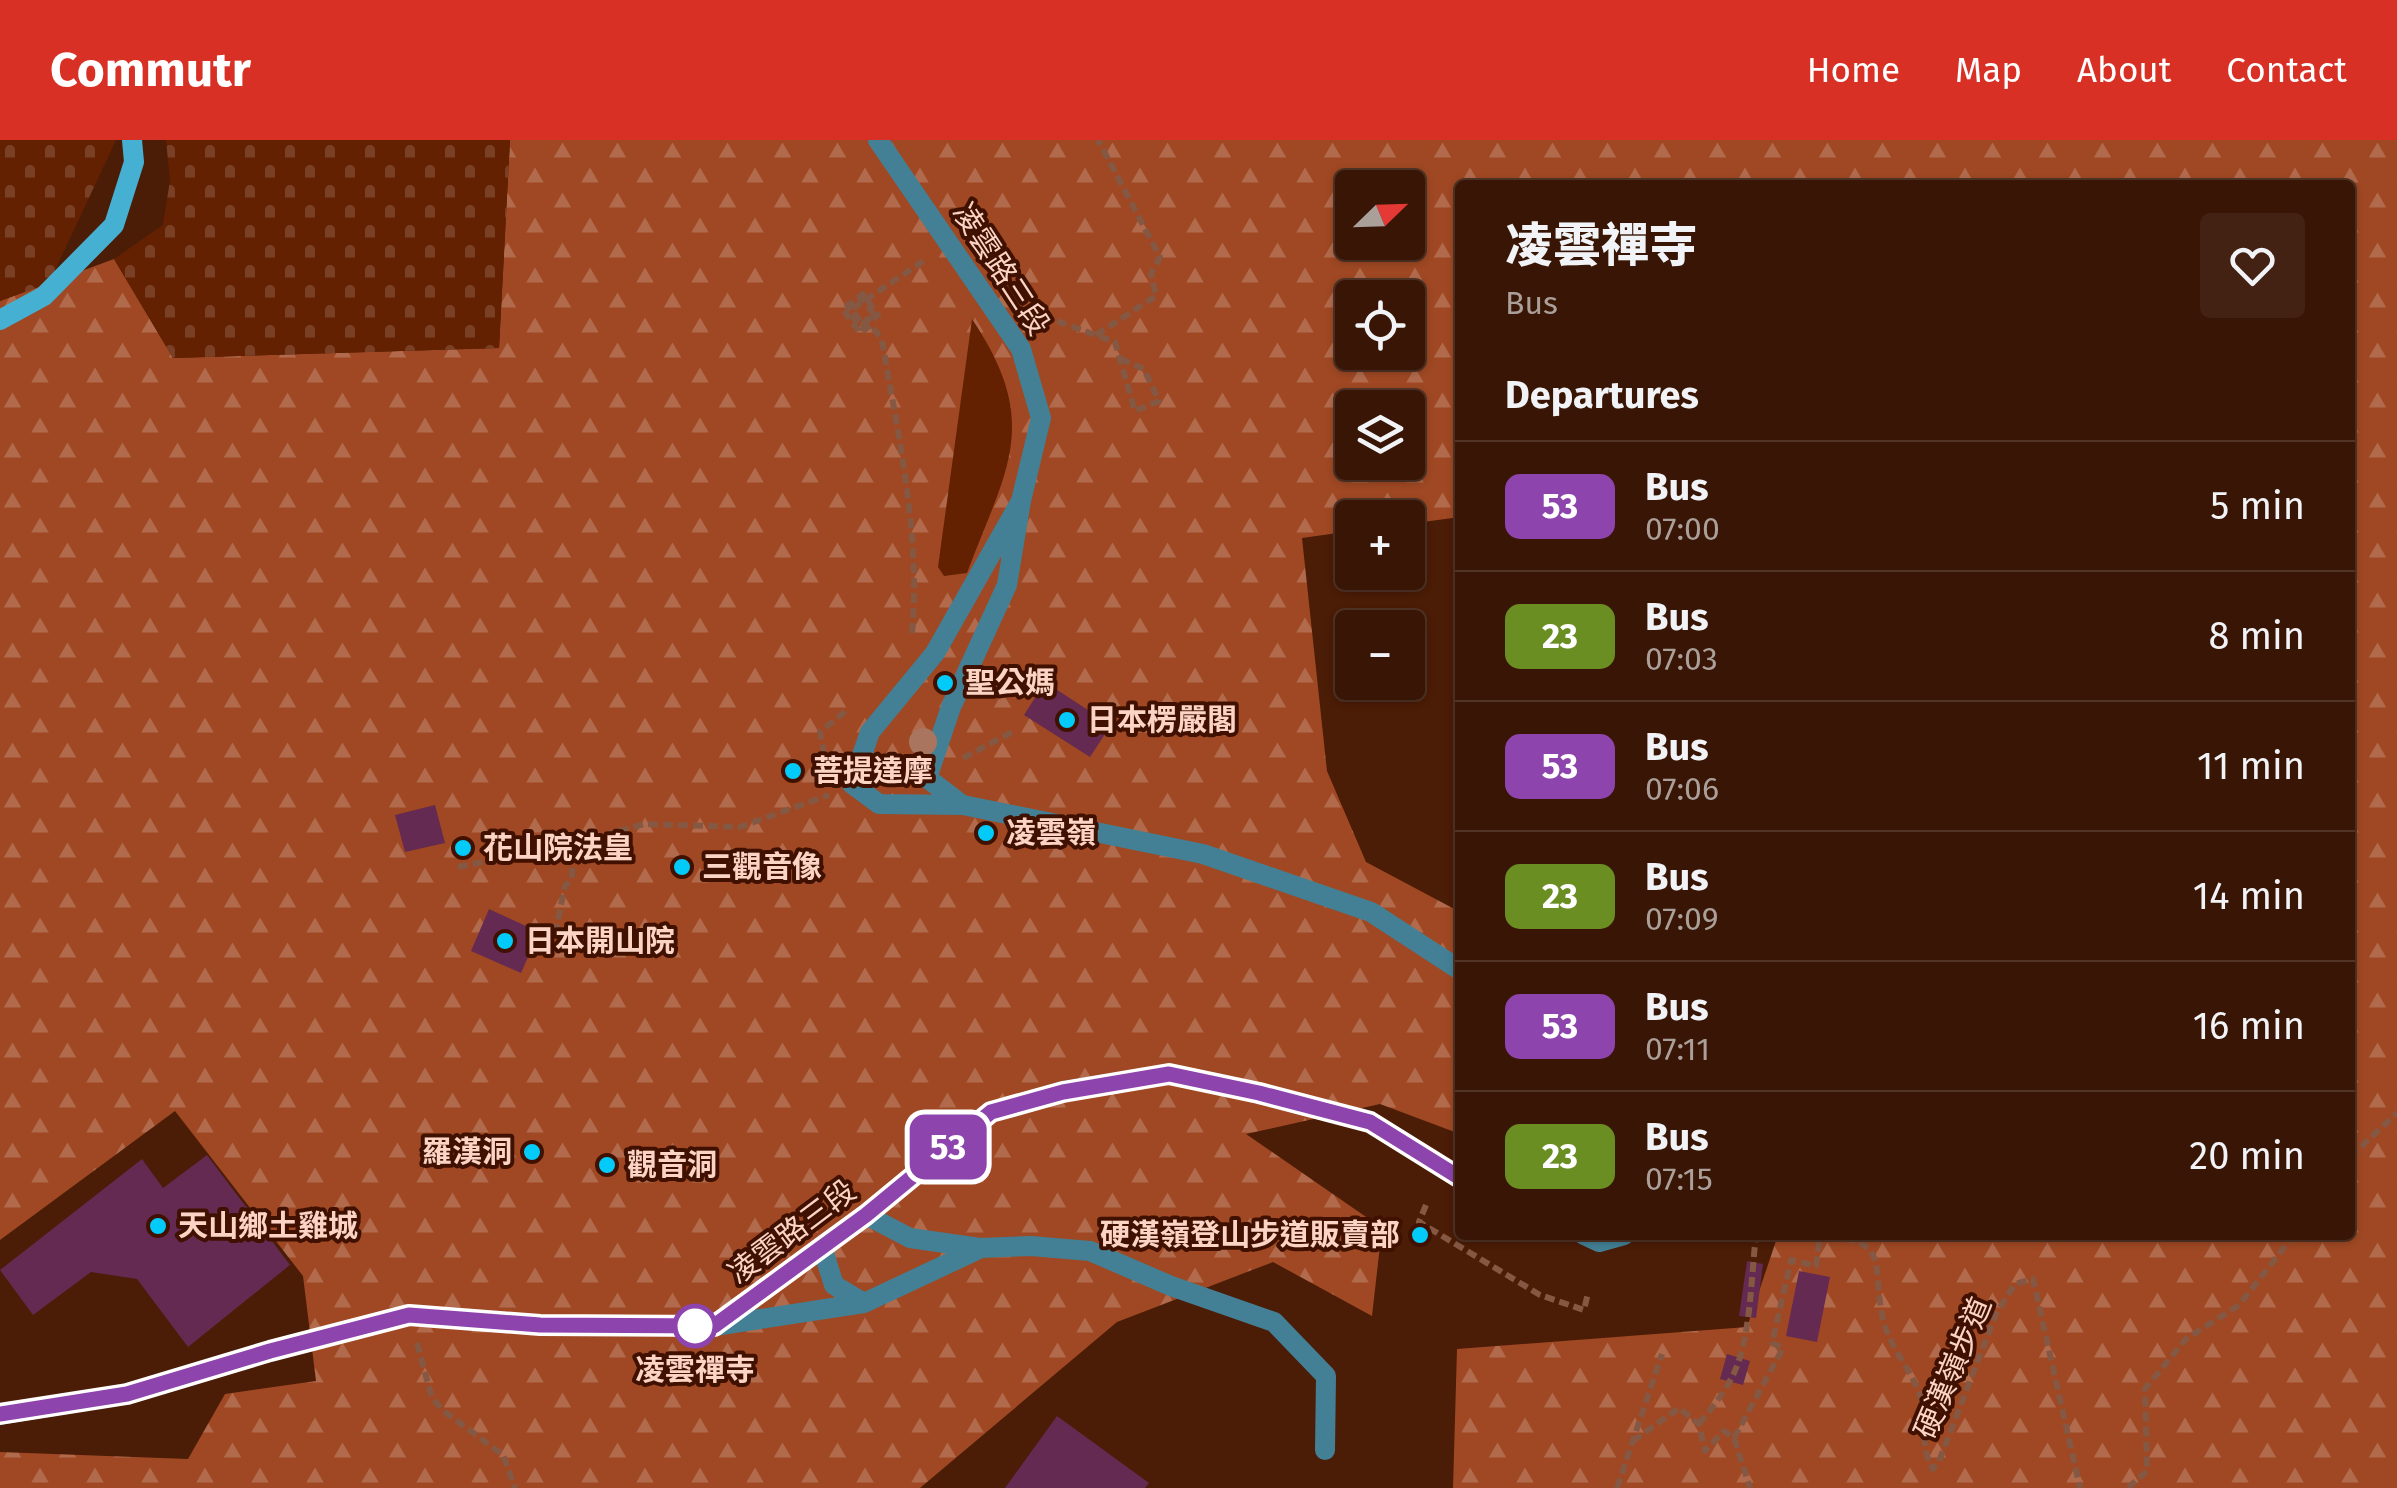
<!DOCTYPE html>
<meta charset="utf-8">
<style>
body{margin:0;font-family:"Fira Sans","Noto Sans TC",sans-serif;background:#432213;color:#f1f3f6;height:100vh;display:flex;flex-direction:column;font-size:38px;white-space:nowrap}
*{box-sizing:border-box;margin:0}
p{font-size:32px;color:#ab9f9a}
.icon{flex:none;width:55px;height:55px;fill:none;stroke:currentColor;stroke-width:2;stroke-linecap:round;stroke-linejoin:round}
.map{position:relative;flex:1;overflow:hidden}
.panel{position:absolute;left:1455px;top:40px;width:900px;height:1060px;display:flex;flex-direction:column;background:#381504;border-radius:10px;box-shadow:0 2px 8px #0004,0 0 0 2px #523426}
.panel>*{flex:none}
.badge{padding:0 20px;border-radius:15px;font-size:35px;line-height:65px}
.needle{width:65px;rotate:67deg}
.buttons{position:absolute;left:1335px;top:30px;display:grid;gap:20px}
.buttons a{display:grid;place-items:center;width:90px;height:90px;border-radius:10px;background:#381504;box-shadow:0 2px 8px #0004,0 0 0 2px #523426;font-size:50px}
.map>.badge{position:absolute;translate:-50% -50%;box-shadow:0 0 0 5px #fff}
h2{padding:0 50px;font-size:38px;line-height:90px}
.round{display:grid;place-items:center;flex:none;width:105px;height:105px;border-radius:10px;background:#432213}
.overview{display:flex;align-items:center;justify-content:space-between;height:170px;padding:0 50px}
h1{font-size:48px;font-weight:800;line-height:75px}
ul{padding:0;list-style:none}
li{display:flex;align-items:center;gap:30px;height:130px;padding:0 50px;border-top:2px solid #523426}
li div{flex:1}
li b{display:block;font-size:38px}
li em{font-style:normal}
li .badge{min-width:110px;font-weight:700;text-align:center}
header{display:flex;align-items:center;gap:60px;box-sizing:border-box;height:140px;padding:0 50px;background:#d93025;color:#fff}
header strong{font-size:48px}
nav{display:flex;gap:55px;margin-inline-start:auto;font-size:35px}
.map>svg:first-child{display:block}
.forest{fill:url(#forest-firs);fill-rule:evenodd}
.cemetery{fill:url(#cemetery-stones)}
.park{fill:#632101}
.building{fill:#652a51}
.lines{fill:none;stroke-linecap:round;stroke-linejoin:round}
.path{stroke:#855844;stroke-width:6;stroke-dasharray:10 5;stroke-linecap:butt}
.lane{stroke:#438095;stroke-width:20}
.street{stroke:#438095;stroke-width:20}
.secondary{stroke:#45b0d1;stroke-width:20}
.tree{fill:#aa755e}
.line-casing{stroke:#fff;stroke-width:22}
.line{stroke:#8e44ad;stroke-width:15}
.poi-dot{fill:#02cbf9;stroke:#401100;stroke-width:4}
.stop-dot{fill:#fff;stroke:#8e44ad;stroke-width:5}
.labels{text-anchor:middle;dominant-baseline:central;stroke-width:8;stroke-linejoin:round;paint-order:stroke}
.street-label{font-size:30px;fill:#fcd4c5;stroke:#401100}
.poi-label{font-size:30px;font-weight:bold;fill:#fcd4c5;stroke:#401100;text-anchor:start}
.stop-label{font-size:30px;font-weight:bold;fill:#fcd4c5;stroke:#401100}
</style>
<header>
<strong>Commutr</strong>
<nav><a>Home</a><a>Map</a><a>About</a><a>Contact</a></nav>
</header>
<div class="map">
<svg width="2397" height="1348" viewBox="0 0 2397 1348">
<defs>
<pattern id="forest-firs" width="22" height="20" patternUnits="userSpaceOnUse" patternTransform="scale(2.5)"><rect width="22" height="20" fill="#9f4823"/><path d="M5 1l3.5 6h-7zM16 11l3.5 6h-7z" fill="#b26a4c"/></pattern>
<pattern id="cemetery-stones" width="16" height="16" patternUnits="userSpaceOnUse" patternTransform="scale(2.5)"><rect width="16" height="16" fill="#632101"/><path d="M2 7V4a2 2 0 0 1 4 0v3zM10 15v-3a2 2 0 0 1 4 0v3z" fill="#7a4025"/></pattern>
</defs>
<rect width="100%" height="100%" fill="#4b1c06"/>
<path class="forest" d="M510 0H2397V1348H1453L1457 1209 1747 1187 1778 1095H2350V45H1460V377L1408 384V378H1352V391L1302 398 1327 631 1366 722 1460 772V994L1380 964 1246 994 1382 1088 1372 1176 1273 1122 1117 1182 920 1348H0V1312L188 1319 225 1254 316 1241 303 1136 175 971 0 1100V161L114 119 173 218 499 208ZM1352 48H1408V102H1352ZM1352 158H1408V212H1352ZM1352 268H1408V322H1352Z"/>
<path class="cemetery" d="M0 0H116L49 143 0 161Z
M166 0H510L499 208 173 218 114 119 163 85 170 40Z"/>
<path class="park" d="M972 179C1042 284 1007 327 967 433L944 436 938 427Z"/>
<path class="building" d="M1045 542 1111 585 1090 617 1024 575Z
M435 665 445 703 405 712 395 675Z
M489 769 539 792 521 833 471 811Z
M207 1015 290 1125 188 1207 137 1139 91 1132 33 1175 0 1130 142 1019 163 1048Z
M1747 1121 1763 1124 1756 1178 1739 1176Z
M1799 1131 1830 1137 1817 1202 1786 1196Z
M1727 1214 1750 1221 1743 1245 1720 1239Z
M1057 1276 1149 1343 1145 1348H1005Z"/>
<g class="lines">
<path class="path" d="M1029 171 1115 202 1135 271 1159 261 1144 229 1119 218
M1096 195 1156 156 1151 134 1160 117 1098 0
M912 493C921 395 898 296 882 200L871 185 860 193 843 169 863 154 878 175 861 188 848 169 862 158 874 175 862 184 852 169 925 120
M963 618 1016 590
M827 629 820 592 847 570
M458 727 573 704 644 684 740 687 829 655
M555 794 565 746 572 739 573 704
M2350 1017 2397 973
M1426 1065 1419 1082 1540 1155 1584 1170 1588 1153
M1815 1095C1894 1100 1870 1120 1883 1179 1890 1211 1919 1237 1924 1270 1928 1294 1919 1305 1933 1329L1939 1321 1996 1174 2015 1144 2033 1139 2080 1348
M417 1203 432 1258 445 1272 503 1315 515 1348
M1699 1284C1712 1268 1725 1252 1734 1233 1751 1197 1751 1136 1756 1095
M1734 1298 1783 1208 1772 1203 1791 1120 1816 1126 1820 1095
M1633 1301 1679 1268 1699 1284 1705 1311 1724 1291 1734 1298 1750 1348
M1617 1348 1662 1214
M2128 1348 2147 1331 2145 1249 2186 1199 2239 1165 2294 1095"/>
<path class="lane" d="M866 1075 910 1098 980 1108 1031 1106 1090 1111 1171 1146 1274 1182 1326 1236 1325 1310
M822 1107 834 1145 864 1163
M715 1186 864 1163 979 1109"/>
<path class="street" d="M878 0 1021 209 1041 278 1021 361 1007 445 951 567 927 638 961 664
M1021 361 935 513 870 592 852 644 879 664 963 665 1203 714 1371 772 1460 830
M1584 1095 1599 1102 1624 1095
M0 1275 127 1254 270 1211 409 1175 540 1185 715 1186 866 1075 991 972 1063 951 1169 934 1259 953 1370 982 1460 1038"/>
<path class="secondary" d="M0 180 44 156 114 85 134 22 132 0"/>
</g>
<circle class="tree" cx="923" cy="602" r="14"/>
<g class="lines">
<g class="line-casing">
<path id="line" d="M0 1274 127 1254 270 1211 409 1175 540 1185 714 1186 866 1075 991 972 1063 952 1169 934 1259 953 1370 982 1460 1038"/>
</g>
<use href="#line" class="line"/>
</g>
<g class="poi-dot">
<circle cx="945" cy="543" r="10"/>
<circle cx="1067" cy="580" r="10"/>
<circle cx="793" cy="631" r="10"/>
<circle cx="986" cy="693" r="10"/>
<circle cx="463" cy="708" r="10"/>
<circle cx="682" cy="727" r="10"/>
<circle cx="505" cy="801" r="10"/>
<circle cx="532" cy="1012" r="10"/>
<circle cx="607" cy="1025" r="10"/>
<circle cx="158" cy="1086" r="10"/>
<circle cx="1420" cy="1095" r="10"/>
</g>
<circle class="stop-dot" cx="695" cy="1186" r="20"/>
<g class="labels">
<g class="street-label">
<text transform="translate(1001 129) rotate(57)">凌雲路三段</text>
<text transform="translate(792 1092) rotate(-37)">凌雲路三段</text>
<text transform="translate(1953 1228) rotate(-67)">硬漢嶺步道</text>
</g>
<g class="poi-label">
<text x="965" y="543">聖公媽</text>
<text x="1087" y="580">日本楞嚴閣</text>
<text x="813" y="631">菩提達摩</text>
<text x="1006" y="693">凌雲嶺</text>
<text x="483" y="708">花山院法皇</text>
<text x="702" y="727">三觀音像</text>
<text x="525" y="801">日本開山院</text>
<text x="512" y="1012" text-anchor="end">羅漢洞</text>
<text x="627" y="1025">觀音洞</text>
<text x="178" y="1086">天山鄉土雞城</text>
<text x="1400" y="1095" text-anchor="end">硬漢嶺登山步道販賣部</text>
</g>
<g class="stop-label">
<text x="695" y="1230">凌雲禪寺</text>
</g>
</g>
</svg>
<div class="buttons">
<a><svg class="needle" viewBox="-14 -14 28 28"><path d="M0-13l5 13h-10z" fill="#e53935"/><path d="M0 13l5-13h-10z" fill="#ab9f9a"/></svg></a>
<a><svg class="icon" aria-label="locate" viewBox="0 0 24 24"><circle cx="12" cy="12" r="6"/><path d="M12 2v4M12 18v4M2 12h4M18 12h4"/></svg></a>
<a><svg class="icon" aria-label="layers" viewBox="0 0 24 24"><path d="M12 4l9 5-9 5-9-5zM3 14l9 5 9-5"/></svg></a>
<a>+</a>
<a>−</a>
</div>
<b class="badge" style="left:948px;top:1007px;background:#8e44ad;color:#fff">53</b>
<section class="panel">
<div class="overview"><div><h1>凌雲禪寺</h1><p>Bus</p></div><a class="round"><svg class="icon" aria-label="heart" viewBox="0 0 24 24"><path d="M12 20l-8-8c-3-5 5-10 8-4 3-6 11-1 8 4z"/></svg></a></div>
<h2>Departures</h2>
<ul>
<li><span class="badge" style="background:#8e44ad;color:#fff">53</span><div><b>Bus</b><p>07:00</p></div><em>5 min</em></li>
<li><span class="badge" style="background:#6b8e23;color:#fff">23</span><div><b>Bus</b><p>07:03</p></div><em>8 min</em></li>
<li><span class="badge" style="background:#8e44ad;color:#fff">53</span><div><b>Bus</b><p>07:06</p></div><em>11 min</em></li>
<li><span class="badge" style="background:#6b8e23;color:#fff">23</span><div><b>Bus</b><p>07:09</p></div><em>14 min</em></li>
<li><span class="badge" style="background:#8e44ad;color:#fff">53</span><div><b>Bus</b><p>07:11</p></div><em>16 min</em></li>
<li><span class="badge" style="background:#6b8e23;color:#fff">23</span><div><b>Bus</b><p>07:15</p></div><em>20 min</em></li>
</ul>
</section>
</div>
